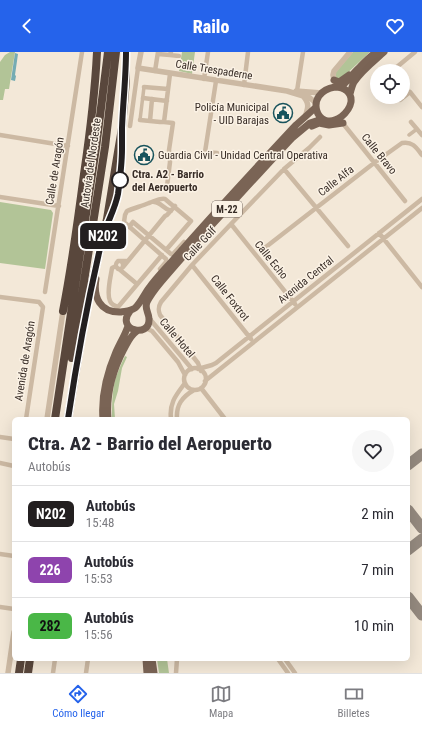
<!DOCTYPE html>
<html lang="es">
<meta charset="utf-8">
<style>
body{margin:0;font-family:"Roboto Condensed",sans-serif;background:#f7f7f7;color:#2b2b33;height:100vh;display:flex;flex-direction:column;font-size:15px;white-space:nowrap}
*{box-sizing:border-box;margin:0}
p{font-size:13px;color:#7c7c81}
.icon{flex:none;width:22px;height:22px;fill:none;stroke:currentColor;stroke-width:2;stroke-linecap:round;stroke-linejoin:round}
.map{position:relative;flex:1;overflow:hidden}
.sheet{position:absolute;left:12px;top:365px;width:398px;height:244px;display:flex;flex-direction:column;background:#fff;border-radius:6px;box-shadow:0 4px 16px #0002}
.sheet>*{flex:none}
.badge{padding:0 8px;border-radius:6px;font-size:14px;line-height:26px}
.fabs{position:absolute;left:370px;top:12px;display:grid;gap:8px}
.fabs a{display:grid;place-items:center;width:40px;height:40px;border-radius:50%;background:#fff;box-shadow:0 4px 16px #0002;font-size:20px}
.map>.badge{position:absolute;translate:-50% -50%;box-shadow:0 0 0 2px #fff}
.round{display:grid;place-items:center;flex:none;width:42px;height:42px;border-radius:21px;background:#f7f7f7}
.summary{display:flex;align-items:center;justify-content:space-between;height:68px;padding:0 16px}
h1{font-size:19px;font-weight:800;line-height:30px}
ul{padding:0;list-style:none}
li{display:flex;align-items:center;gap:12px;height:56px;padding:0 16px;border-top:1px solid #e1e1e2}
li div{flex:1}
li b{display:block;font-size:15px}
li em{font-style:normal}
li .badge{min-width:44px;font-weight:700;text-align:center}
header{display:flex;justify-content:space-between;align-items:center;height:52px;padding:0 16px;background:#2563eb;color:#fff;font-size:18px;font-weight:800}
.menu{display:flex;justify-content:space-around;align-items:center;height:56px;border-top:1px solid #e1e1e2;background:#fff;font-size:11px;color:#7c7c81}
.menu a{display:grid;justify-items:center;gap:2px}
.menu .on{color:#2563eb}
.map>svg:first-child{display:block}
.green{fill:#b2c497}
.water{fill:#75acb3}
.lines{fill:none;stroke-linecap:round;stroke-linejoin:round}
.taxiway{stroke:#958a7f;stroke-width:11}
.pedestrian{stroke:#ccb9a3;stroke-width:3.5}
.minor{stroke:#ccb9a3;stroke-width:4.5}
.tertiary{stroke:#ccb9a3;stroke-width:5.5}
.primary{stroke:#7a6455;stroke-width:7}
.motorway{stroke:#59473c;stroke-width:8}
.line-casing{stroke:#fff;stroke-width:9}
.line{stroke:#231f20;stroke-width:6}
.stop-dot{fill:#fff;stroke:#231f20;stroke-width:2}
.labels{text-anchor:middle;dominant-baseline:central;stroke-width:3;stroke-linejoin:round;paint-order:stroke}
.shield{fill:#fbf2e5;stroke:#72675f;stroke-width:1}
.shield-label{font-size:10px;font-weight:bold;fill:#372c26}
.street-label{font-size:11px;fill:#372c26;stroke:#fbf2e5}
.poi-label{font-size:11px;fill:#372c26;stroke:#fbf2e5;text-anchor:end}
.stop-label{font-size:11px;font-weight:bold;fill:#372c26;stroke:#fbf2e5;text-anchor:start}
</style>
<header><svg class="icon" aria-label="back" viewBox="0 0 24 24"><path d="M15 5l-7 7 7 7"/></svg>Railo<svg class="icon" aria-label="heart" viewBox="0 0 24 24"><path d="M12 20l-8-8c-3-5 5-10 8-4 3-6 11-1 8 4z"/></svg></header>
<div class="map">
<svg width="422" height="621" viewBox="0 0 422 621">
<rect width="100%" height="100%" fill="#f3e8d8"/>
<path class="green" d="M10 0H15L9 37H5L3 48H0V10L5 3Z
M182 0H195L192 22 179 19Z
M353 0H370L342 26 337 27 336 25V20Z
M0 150 51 158 53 161 45 217 0 211Z
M125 304 127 305 122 316 118 339 114 352 115 367H112C112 353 112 338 116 325 119 317 122 310 125 304Z
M157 607H167L169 621H159Z"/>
<path class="water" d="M15 1 18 2 15 23 16 24 15 29 11 28Z"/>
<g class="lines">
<path class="taxiway" d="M408 413 422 402
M408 458 422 476
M408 498 422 487
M408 545 422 563"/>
<path class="pedestrian" d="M140 68 144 35
M409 83 417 77"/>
<path class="minor" d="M158 2 170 3 171 0
M170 3 179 4
M155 19 158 0
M392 19 415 0
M204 27 208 0
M216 29 205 100 217 101
M244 33 248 0
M144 35 168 37
M297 39 303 0
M398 45 400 48 410 40 422 55
M143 46 167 49
M140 68 160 70H164
M150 69 152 47
M341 69 405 149
M411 70 422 83
M130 74 138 16
M0 83 68 94
M284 117 348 194
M167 134 170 110 169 98 173 71 164 70 170 22
M0 145 59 154
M154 150C161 150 163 157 171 159
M231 172 295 252
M129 175 133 170 171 202H173L184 190
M379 181 422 235
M262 198 374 111 402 91C412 89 416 95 422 103
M122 210 123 212V215L121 217H118C115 214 115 212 118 209H128
M192 213 251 287
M116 214 112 216C111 224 106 241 110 249 111 252 115 254 118 255L162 203
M123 215 165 164 167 163 175 154
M119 217 137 232
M160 217 166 210V207L124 170 125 163 127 159C134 156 142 154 149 151 155 149 159 146 165 147L191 169 166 198
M45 240 82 0
M0 245 39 250 43 255 26 367
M149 266 192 317
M145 276 152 279 178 310 185 323
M184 327a11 11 0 1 1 22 0a11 11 0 1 1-22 0Z
M198 317 212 313 216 311 422 147
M201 319 198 311 160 263C158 258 158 255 161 250L192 213 231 172 284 117 309 96 320 85
M205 329 422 156
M201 336 225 367
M171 367C169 351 176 343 185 331
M177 367C176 353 182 345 194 338
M0 385 14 387
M0 411 14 414
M0 502 14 504
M0 555 14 557
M278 607 288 621
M285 607 295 621
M53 621 55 607
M86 621 88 607
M176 621 177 607"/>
<path class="tertiary" d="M141 0 138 16 287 39 310 46 316 51
M335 31 333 23 334 19 350 0
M296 39 322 41
M303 44C310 52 308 56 305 65
M47 367 63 259
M8 621 14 580"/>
<path class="primary" d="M334 28 339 30 349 23
M335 35C344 35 352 40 351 50 350 56 346 61 341 65 316 82 303 40 335 35Z
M340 35C348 30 352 22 359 16 364 10 370 5 376 0
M350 42C351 38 352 34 354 30 362 18 374 9 384 0
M312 74 319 71 329 73 343 71
M96 227C93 245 100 261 121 260 126 259 131 259 135 256 140 252 145 241 149 236 156 226 165 217 173 208 213 162 255 117 296 73L315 56
M130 259C115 278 150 287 149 267 149 260 144 257 147 250 151 242 156 236 161 230 173 216 185 202 197 189 229 155 260 120 292 86L310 71 322 67
M103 367C101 343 107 321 116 300 120 291 125 283 128 274
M108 367C106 343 113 318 124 297 128 290 130 284 137 279
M146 607 147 621
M152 607 154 621"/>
<path class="motorway" d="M63 259C72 213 78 168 84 122 90 81 95 41 97 0
M72 306 105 95 116 0
M55 367 96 96 108 0
M68 367 81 288 88 248 107 167 115 118 122 76 126 28V0
M19 621 21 607
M28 621 30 607"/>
</g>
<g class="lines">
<g class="line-casing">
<path id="line" d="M68 367C77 307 88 247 102 188 106 172 115 158 118 142 120 127 122 112 122 97 122 90 122 83 122 76 123 50 126 25 126 0"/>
</g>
<use href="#line" class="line"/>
</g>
<defs>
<g id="civic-ring" transform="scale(1)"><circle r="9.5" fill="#fbf2e5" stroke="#18535c" stroke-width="1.5"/><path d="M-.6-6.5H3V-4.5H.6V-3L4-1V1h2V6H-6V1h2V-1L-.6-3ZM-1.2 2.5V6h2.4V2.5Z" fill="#18535c"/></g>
</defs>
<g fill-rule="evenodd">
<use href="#civic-ring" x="283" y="61"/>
<use href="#civic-ring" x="144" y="103"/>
</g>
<circle class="stop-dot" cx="120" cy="128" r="8"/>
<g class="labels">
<rect class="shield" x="212" y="149" width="30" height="16" rx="3"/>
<g class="shield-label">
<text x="227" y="157">M-22</text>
</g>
<g class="street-label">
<text transform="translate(214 18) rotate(9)">Calle Trespaderne</text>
<text transform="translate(379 102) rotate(51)">Calle Bravo</text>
<text transform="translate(91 111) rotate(-82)">Autovía del Nordeste</text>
<text transform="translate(55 119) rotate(-81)">Calle de Aragón</text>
<text transform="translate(336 129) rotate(-38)">Calle Alfa</text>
<text transform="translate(200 192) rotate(-47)">Calle Golf</text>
<text transform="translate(271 208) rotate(51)">Calle Echo</text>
<text transform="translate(306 228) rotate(-39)">Avenida Central</text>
<text transform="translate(230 246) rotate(52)">Calle Foxtrot</text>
<text transform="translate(177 286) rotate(50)">Calle Hotel</text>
<text transform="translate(25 309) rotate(-81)">Avenida de Aragón</text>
</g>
<g class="poi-label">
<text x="269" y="55">Policía Municipal<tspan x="269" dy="13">- UID Barajas</tspan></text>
<text x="158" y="103" text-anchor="start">Guardia Civil - Unidad Central Operativa</text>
</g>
<g class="stop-label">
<text x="132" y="122">Ctra. A2 - Barrio<tspan x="132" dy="13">del Aeropuerto</tspan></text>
</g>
</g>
</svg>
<div class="fabs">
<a><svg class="icon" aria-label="locate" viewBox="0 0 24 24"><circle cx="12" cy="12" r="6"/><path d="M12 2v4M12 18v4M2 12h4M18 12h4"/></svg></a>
</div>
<b class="badge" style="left:103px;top:184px;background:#231f20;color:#fff">N202</b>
<section class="sheet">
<div class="summary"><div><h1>Ctra. A2 - Barrio del Aeropuerto</h1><p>Autobús</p></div><a class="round"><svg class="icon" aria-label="heart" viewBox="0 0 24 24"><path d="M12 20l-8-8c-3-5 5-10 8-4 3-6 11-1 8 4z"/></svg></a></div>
<ul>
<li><span class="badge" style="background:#231f20;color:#fff">N202</span><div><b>Autobús</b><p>15:48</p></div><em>2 min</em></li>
<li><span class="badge" style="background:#8e44ad;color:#fff">226</span><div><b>Autobús</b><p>15:53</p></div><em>7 min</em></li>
<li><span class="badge" style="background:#4ab747;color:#111">282</span><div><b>Autobús</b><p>15:56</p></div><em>10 min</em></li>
</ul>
</section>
</div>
<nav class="menu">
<a class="on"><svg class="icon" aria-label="directions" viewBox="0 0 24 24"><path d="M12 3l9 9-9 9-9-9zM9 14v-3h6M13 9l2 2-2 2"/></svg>Cómo llegar</a>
<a><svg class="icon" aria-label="map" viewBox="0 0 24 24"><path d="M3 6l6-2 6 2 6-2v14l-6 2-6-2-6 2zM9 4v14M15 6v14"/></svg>Mapa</a>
<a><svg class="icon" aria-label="tickets" viewBox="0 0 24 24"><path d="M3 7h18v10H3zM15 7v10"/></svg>Billetes</a>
</nav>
